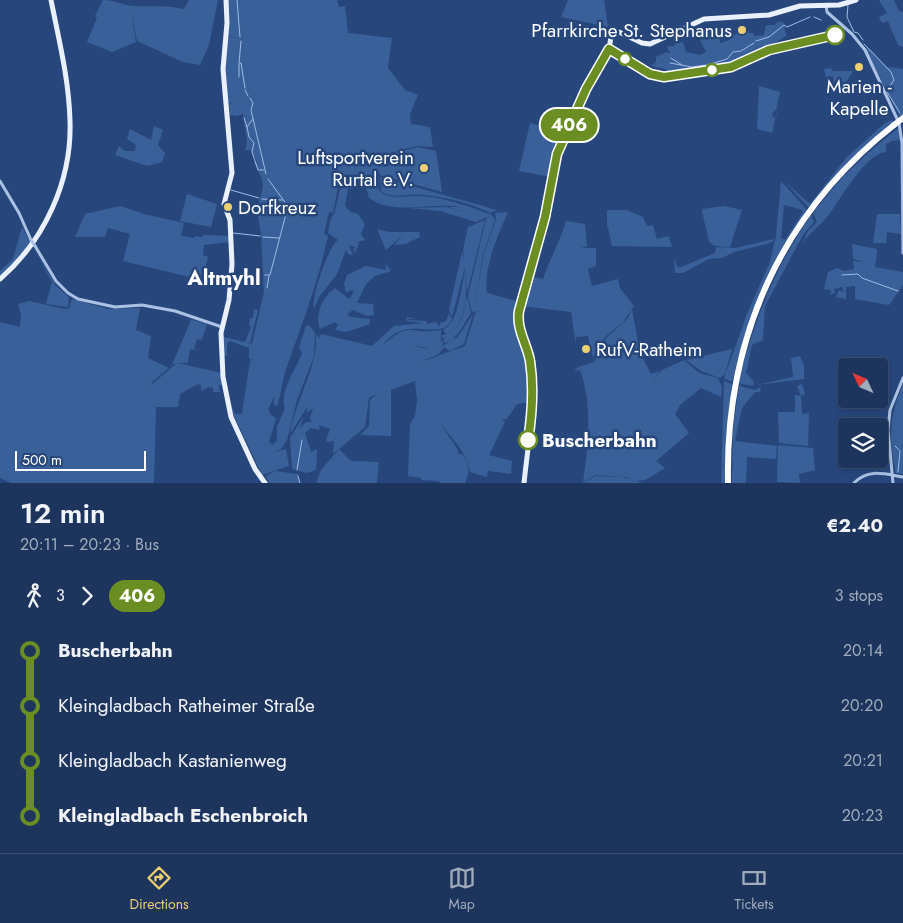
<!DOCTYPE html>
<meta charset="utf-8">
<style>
body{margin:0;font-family:Jost,sans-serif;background:#253d63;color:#f1f3f6;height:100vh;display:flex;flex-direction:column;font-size:19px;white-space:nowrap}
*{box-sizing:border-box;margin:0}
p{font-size:16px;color:#a0abbc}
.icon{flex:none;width:28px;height:28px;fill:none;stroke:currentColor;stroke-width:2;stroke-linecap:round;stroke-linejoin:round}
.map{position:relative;height:483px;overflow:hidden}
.side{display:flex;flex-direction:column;background:#1d355d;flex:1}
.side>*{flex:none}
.badge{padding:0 10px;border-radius:16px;font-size:18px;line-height:32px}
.needle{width:32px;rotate:314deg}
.buttons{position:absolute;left:838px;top:358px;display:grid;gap:10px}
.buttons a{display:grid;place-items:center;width:50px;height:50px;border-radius:5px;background:#1d355d;box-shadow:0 2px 8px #0003,0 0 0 1px #3b5072;font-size:25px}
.scale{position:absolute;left:15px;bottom:12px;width:131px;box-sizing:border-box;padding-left:5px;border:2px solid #fff;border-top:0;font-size:14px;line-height:18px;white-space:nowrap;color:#fff;-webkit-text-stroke:4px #27477c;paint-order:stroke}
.map>.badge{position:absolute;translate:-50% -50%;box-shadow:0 0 0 2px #fff}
.legs{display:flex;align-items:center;gap:8px;height:55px;padding:0 20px;font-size:16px}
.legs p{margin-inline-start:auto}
.summary{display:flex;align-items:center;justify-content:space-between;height:85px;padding:0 20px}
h1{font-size:28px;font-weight:600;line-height:38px}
ul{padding:0 20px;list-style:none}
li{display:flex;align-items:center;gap:18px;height:55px;font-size:19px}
li i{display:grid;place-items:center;width:8px;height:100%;margin:0 6px;background:currentColor}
li i::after{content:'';width:12px;height:12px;margin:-6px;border:4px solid;border-radius:50%;background:#1d355d}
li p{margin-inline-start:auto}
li:first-child i{background:linear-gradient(#0000 50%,currentColor 0)}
li:last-child i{background:linear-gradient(currentColor 50%,#0000 0)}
.menu{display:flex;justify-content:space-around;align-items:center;height:70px;border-top:1px solid #3b5072;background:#1d355d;font-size:14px;color:#a0abbc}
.menu a{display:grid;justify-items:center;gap:2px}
.menu .current{color:#ecd071}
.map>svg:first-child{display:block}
.green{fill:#3a6099;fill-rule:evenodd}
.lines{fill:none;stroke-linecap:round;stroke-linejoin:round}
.stream{stroke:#a0bce5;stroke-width:1}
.minor{stroke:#abc2e4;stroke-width:3}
.major{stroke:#ebf1fc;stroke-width:5}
.highway{stroke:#fff;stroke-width:6}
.minor-bridge{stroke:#abc2e4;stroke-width:3}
.highway-bridge{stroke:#fff;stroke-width:6}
.line-1-casing{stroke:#fff;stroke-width:11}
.line-1{stroke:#6b8e23;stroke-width:8}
.poi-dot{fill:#ecd071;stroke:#27477c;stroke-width:2}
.stop-1-dot{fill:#fff;stroke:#6b8e23;stroke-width:2.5}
.labels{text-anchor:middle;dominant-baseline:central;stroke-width:5;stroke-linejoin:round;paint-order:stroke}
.poi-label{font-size:19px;fill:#fff;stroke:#27477c;text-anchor:end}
.stop-label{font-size:19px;font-weight:bold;fill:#fff;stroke:#27477c;text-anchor:start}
.quarter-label{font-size:21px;font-weight:bold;fill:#fff;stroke:#27477c}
</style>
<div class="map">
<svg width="903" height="483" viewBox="0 0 903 483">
<rect width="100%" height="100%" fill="#27477c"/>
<path class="green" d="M103 0C114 0 123 5 133 6 151 7 167 5 184 9L189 0H218L209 45 200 65 183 62 137 41 131 9 136 42 112 52 87 42 97 18 95 16Z
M227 0H337L339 7 345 6 348 33 392 38 388 68 405 90 418 95 410 114 411 124 430 127 433 147 417 146 382 155 381 150V156L418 147 436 151 442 192 380 175 378 170 379 190C386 200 405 196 416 196 442 196 470 207 492 215L490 216 492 215 495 220 483 255 474 308 484 254 496 219 495 213 508 212C498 235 483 268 487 293L520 302 517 313 529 362 530 402 517 404 507 419 501 420 505 422 489 455 512 461 511 474 488 471 487 477 470 472C468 454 451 437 440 423L458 450V454H462C470 463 470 472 465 483H440L439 481 421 480V478L408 476 410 424 415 416 417 401 415 381 382 393 391 390V436L360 435 369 426 370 400 377 394 369 398 365 427 333 454 334 441 327 442 326 440 330 429 319 425 320 430 311 428 305 433 311 452 317 449 316 470 307 473 292 469 290 438 303 417 300 428 306 422H312L310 418 313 408 307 413V407L290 434C295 400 318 369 316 334L319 338 321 334 372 346 394 326 423 323 407 321 406 318 407 317 417 319H407L409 320 427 321 426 324 436 322 440 327V323L446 321 449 314 452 319C442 344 406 312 383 345 412 319 409 336 441 330V340L439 342 442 340 443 344C434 353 424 346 413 346 429 350 437 350 451 341L444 343 443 341 445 340 441 336C463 329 462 315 467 296L471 313 458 334 452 338 456 337 452 340 457 338 473 314 464 344 450 351 444 347 439 354 418 363 465 346 476 311 472 312 468 296 486 219 490 216 476 222 440 211 409 208 446 207 471 214 448 207H458C431 202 394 216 369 198L364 179 355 176 356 179 345 177 339 182 333 213 329 212 324 234 328 236C318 283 301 327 285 372 282 383 281 395 277 406L274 405V397L268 409 271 415 276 418 269 442 273 445 277 440V427L285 408C279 393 296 368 302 354L299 347 306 326 309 325 315 333 314 356 297 400 287 440 281 449 273 452 286 449 289 466 262 475 234 416 229 398 235 414H242L250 361 253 360 249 359V348L230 341 227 343V356L224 355 223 337 245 342 251 327 249 326 250 318H253L254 309 258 310 250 343 245 342 252 344 264 292 261 233 257 211 263 187 262 179 254 163 257 161 250 150H245L247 142 243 114 237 116 230 115 229 105 233 102 228 104 225 67 228 36 243 40 227 35Z
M568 0H604L608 27 561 17Z
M879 0H894L899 11 903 12V47L898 45 888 21 882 23 879 17 887 13Z
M778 21 784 23 786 36 775 43 774 47 760 52 755 44 759 52 726 66 666 75V69L651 66 656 62V57L667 52 670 54 667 46H674L675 43 683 42 686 52 700 55 706 52 697 34H704L706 31 709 35 719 31 720 43 729 40 730 29 733 28 731 38 737 33 743 34 748 29 749 33H753L754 36 764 35 766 25H775Z
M865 48 870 49 887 67 903 69V115L900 117Z
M831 68 832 71H853L845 84 834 83 833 76 826 78 824 69Z
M759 86 780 92 776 109 772 114 774 118 776 117 781 91 772 133 757 129Z
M892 120 894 122 809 208 785 182 810 204 846 158 885 123Z
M530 123 564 133 551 177 519 171Z
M154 126 163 130 158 145 165 153 162 162 147 166 115 155 119 146 125 151H135L136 145 127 139 130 129 151 140Z
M899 128 901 140 892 141 886 144V152C865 153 840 201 827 217 819 227 809 233 802 244L808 231 817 222 813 213C837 181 867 151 899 128Z
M380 177 497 210 490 213C471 203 445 197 423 195 410 193 392 200 381 191Z
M348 179 356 181V188L348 189 345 206 351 212 358 214 365 224 361 234 365 240 357 242 359 243 355 253 353 251 355 247 349 245 353 255 348 254 346 250 337 274 319 297 314 309C311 298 328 247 338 240L328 233 331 218 335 219 331 217 334 214 342 181Z
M781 181 807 210C770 262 747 319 732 382L724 378 747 314 770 262 776 236ZM784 205 800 209 803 212 785 240 781 238Z
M187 194 217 204 211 227 180 221Z
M120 206 144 214 184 223 181 236 194 238 195 236 201 237 204 235 230 236V242L204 245 203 255 208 257 202 280 123 261 130 234 108 228 105 237H75L85 214Z
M724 206 742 210 730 247 715 246 709 242 702 211V209Z
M627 210 643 217 647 226 653 225 657 239 669 236 672 247 612 246 608 228 610 227H607V210Z
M877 214H900L901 234 887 232 886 243H873Z
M811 215 814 222 803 235 765 306 763 340 752 345 746 373 754 382 753 386 738 383C755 319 773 271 811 215Z
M485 220 467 293 465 267 452 317 449 310 462 252 464 259 463 250 468 227Z
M566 221 585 224 587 246 581 248H596V266L588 269 592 286 618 279 620 288 634 306 623 322 605 337 593 358 588 336 576 337V345L571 312 521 306 529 276 543 279C550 258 560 242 566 221Z
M22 227 31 244 0 278V271L13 259Z
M377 229 389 232H419L420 237 405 244 394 245 404 234 386 250Z
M773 239 774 241 770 243 734 252 722 258 709 259 683 273H675L674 258 678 268 681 267 715 253 716 247 736 248Z
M852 244 877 249 876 262H873L876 263 875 267 903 272V285L889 305 855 299V286L846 287V299L836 297 839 290 844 292 842 287 834 289 835 293 830 295 831 290 824 289 828 272 837 268 844 271 854 269 853 261 864 262 853 259Z
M36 253 56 286 69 297 68 307 46 304 52 282Z
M385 263 391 271 375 276 366 284 357 303 373 304 374 315 367 316 353 310 347 314 351 317 370 319V324L346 332 335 330 338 325 335 322 320 329C314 315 323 296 335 288L349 299 354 292 350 290 346 293 344 284 347 275 366 266 386 270Z
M465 270C466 290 470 326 446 334L443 330C459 323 461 287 465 270Z
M72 299 108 309 140 308 136 330 151 336 148 358 169 368 152 382 151 385 177 363 172 365 191 320 155 310 207 324 202 340 197 339 194 348 196 350 190 349 188 363H178L221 373 223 385H219L220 392H213V388L209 387 201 391V385L198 384 180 394 178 407H156L154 483H11L0 478V322L20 327 21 315 18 304 29 301 64 309 69 308Z
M632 309 640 353 651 374 660 371 652 382 662 370 684 360 699 373 718 378 722 387 721 397 701 388 680 405 675 414 689 433 656 461 665 468 645 480 634 481 626 477 595 475 583 483C588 447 593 404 580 370L574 371 578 367 594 362 606 338 628 318Z
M732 349 725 374 720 378 701 371 686 360Z
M800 356 804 366V379L756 385 793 377 791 358Z
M724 381 732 384 726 438V483H721Z
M802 384 805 394 801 396 802 414 809 413 808 446 779 443 778 412H795V395L801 396 797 386Z
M903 384V474L896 473C888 437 889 418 903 384Z
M739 386 755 390 761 387 760 392H755L742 408 735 441 777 446 776 459 747 457 746 483H732L733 428Z
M778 445 813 448 815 470 799 474 800 483 777 482Z
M339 449 351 461 379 462 377 483H316L321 470Z
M275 471 298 474 300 483H269L266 476Z
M595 476 623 477 642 483H584Z"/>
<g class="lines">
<path class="stream" d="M237 0 240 37
M848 5 847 17 854 32 858 33 863 40
M814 17 821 20
M241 41 239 63H241L245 88
M756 41 769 37 784 25 787 27 810 17
M864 44 891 72 894 80 887 90
M671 58 682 65
M670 63 692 67 705 65
M239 64V77
M707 65 727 59 733 52 741 51 754 43
M245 90 248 96
M887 92 900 113
M250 98 253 103 251 110 266 174
M244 118 247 127
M253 119 247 127 249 137 254 143 252 152 258 170H264
M231 190 259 198
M262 199 282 200
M233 233 260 236
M263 237 279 238
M265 275H270L287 210V205L268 179
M842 275 858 274 862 278 898 291
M267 288 269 276
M895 446 900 451 898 472
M297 470 302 440
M298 476 300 483"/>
<path class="minor" d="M826 5 827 12 852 34 865 50 899 123 902 143 903 253
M0 181 19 213 31 240
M35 246 56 281 68 293 78 299 115 307 142 305 175 311 222 327
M854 483C868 468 885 474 903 477
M893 483 888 430 890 410 903 378"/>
<path class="major" d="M226 0 227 23 223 69 232 173 224 204 230 220 232 264 229 300 221 333 223 377 231 417 255 469 265 483
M0 279C45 240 72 180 70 121 69 80 59 40 51 0
M524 483C528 445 535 406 531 367 529 348 516 331 519 311L545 217 557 154 585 89 609 49 611 37 619 32 642 43 650 44 704 19 769 15 800 6 839 5 856 0"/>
<path class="highway" d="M728 483C725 340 780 214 894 125"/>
<path class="minor-bridge" d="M31 240 35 246"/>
<path class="highway-bridge" d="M894 125 903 118"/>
</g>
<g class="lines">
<g class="line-1-casing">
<path id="line-1" d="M528 440C532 415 534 387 530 361 527 344 516 329 519 311L545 217 557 154 586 89 609 49 650 74 664 77 731 67 769 50 835 35"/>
</g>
<use href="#line-1" class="line-1"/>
</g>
<g class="poi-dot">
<circle cx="742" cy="30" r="5"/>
<circle cx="859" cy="67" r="5"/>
<circle cx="424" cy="168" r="5"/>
<circle cx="228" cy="207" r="5"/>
<circle cx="586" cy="349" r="5"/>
</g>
<g class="stop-1-dot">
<circle cx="835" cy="35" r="9"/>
<circle cx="625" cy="59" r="6"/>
<circle cx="712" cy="70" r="6"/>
<circle cx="528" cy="440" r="9"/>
</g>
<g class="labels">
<g class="poi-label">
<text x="732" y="30">Pfarrkirche St. Stephanus</text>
<text x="859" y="86" text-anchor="middle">Marien -<tspan x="859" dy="22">Kapelle</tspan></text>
<text x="414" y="157">Luftsportverein<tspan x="414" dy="22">Rurtal e.V.</tspan></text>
<text x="238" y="207" text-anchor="start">Dorfkreuz</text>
<text x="596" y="349" text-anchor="start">RufV-Ratheim</text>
</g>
<g class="stop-label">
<text x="542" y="440">Buscherbahn</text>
</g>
<g class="quarter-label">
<text x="224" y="278">Altmyhl</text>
</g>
</g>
</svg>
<div class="buttons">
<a><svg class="needle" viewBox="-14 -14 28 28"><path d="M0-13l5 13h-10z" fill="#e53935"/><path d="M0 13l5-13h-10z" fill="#a0abbc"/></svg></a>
<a><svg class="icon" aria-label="layers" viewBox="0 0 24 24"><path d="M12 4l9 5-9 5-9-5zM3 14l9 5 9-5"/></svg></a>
</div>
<div class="scale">500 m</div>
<b class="badge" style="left:569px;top:125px;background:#6b8e23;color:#fff">406</b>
</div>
<section class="side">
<div class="summary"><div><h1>12 min</h1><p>20:11 – 20:23 · Bus</p></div><b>€2.40</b></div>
<div class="legs"><svg class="icon" aria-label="walk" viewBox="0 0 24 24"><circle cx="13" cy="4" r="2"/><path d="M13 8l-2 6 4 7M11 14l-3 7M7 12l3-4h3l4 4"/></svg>3<svg class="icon" aria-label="forward" viewBox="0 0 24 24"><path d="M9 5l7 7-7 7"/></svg><b class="badge" style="background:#6b8e23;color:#fff">406</b><p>3 stops</p></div>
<ul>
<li><i style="color:#6b8e23"></i><b>Buscherbahn</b><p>20:14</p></li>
<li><i style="color:#6b8e23"></i><span>Kleingladbach Ratheimer Straße</span><p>20:20</p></li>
<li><i style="color:#6b8e23"></i><span>Kleingladbach Kastanienweg</span><p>20:21</p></li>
<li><i style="color:#6b8e23"></i><b>Kleingladbach Eschenbroich</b><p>20:23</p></li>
</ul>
</section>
<nav class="menu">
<a class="current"><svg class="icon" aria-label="directions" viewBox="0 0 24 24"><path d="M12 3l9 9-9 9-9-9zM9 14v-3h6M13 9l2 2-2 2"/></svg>Directions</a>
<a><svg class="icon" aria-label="map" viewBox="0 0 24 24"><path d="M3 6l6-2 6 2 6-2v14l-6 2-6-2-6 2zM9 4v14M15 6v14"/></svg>Map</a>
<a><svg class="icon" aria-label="tickets" viewBox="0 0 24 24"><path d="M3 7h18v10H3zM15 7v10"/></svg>Tickets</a>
</nav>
